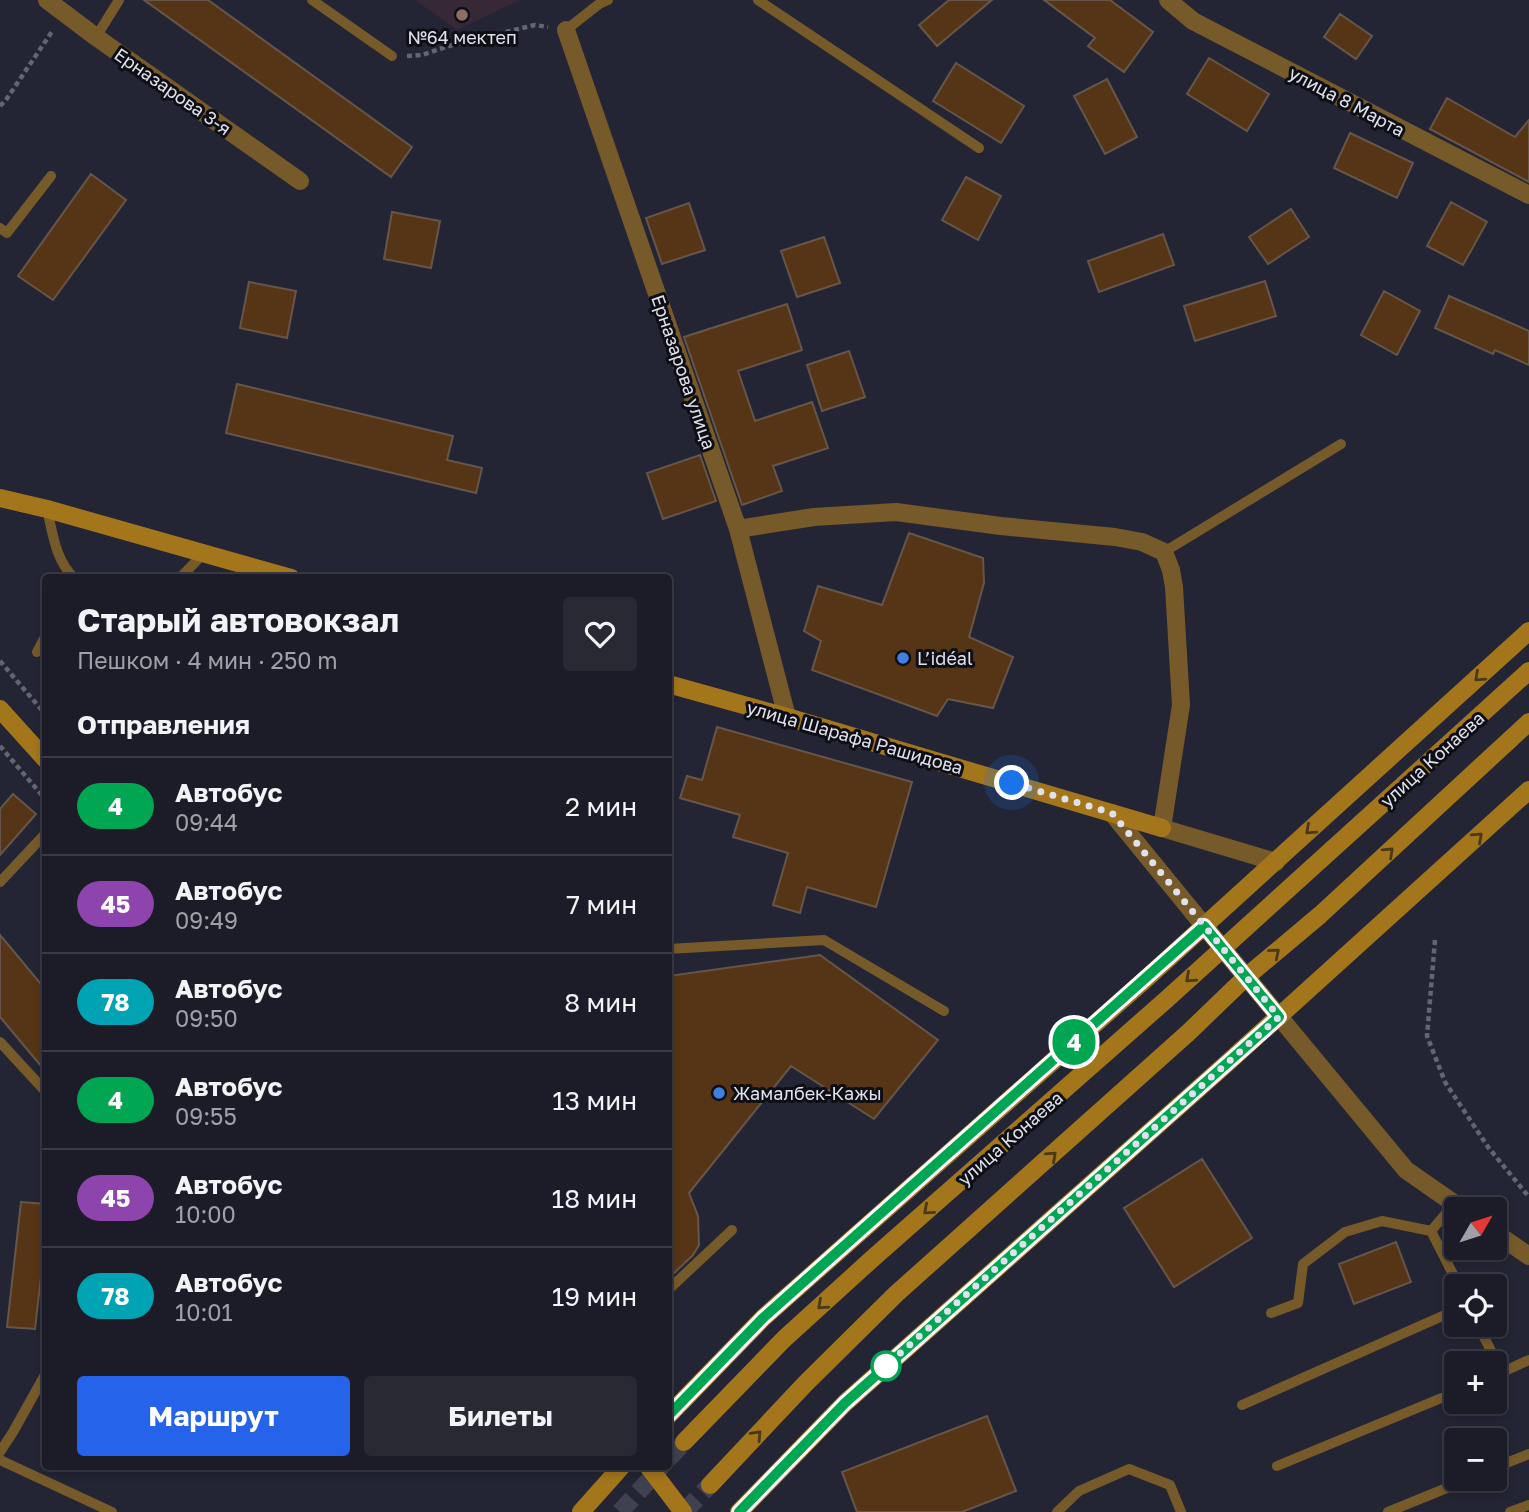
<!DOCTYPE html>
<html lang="ru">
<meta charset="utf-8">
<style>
body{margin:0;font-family:"Golos Text",sans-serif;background:#282933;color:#f1f3f6;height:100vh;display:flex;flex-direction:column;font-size:26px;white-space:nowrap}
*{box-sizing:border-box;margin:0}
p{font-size:23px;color:#a0a1a7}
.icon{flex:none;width:38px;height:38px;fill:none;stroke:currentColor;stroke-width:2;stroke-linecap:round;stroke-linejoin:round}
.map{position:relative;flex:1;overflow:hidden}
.drawer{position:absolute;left:42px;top:574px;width:630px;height:896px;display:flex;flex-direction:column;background:#1b1c27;border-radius:7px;box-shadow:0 4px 10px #0003,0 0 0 2px #393a44}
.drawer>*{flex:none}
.badge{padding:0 14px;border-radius:23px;font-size:24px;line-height:46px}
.needle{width:46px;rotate:51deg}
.tools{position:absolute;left:1444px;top:1197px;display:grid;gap:14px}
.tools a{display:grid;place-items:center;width:63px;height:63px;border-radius:7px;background:#1b1c27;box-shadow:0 4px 10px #0003,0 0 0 2px #393a44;font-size:35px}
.you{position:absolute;width:35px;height:35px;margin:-18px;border:5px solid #fff;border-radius:50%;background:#1a73e8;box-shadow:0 0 0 10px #1a73e833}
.map>.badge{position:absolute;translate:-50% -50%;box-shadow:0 0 0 4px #fff}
h2{padding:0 35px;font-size:26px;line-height:63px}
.round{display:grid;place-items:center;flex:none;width:74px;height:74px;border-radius:7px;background:#282933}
.overview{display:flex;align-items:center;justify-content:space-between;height:119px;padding:0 35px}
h1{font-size:33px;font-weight:700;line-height:52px}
.action{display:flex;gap:14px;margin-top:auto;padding:14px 35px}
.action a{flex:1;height:80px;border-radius:7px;background:#2563eb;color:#fff;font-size:28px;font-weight:700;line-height:80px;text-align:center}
.action a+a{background:#282933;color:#f1f3f6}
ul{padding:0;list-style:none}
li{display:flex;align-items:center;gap:21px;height:98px;padding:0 35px;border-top:2px solid #393a44}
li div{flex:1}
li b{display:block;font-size:26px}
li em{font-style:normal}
li .badge{min-width:77px;font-weight:700;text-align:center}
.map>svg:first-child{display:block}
.education{fill:#362835}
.building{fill:#563516;stroke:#66564a;stroke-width:2}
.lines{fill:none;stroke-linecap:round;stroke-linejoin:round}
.secondary-tunnel{stroke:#404150;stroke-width:18;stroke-dasharray:18 9;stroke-linecap:butt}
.path{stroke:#646573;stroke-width:4.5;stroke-dasharray:5 3.5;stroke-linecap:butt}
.lane{stroke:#775a29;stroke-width:10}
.street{stroke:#775a29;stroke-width:18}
.secondary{stroke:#a4761c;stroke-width:18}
.oneway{stroke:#4a3818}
.line-casing{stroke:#fff;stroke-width:16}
.line{stroke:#00a651;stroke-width:10}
.walk{stroke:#e0e1ec;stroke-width:7;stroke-dasharray:0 12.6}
.education-dot{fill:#8d6e63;stroke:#0e0f15;stroke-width:2.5}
.shop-dot{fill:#3f7fe0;stroke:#0e0f15;stroke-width:2.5}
.stop-dot{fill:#fff;stroke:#00a651;stroke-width:3.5}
.labels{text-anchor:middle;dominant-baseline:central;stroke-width:6;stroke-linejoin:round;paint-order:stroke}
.poi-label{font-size:18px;fill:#e0e1ec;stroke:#0e0f15;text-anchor:start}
.street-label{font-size:18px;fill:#e0e1ec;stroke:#0e0f15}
</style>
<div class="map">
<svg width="1529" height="1512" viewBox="0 0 1529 1512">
<rect width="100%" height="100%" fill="#242534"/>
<path class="education" d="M415 0H520L457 30Z"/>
<path class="building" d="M144 0H208L412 147 391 177Z
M949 0H992L937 46 919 25Z
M1044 0H1110L1153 32 1124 72 1088 46 1095 38Z
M1340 14 1372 36 1356 59 1324 37Z
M1209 58 1269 94 1247 131 1187 94Z
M956 63 1024 106 1001 143 933 101Z
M1107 79 1137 137 1105 154 1074 96Z
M1447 98 1515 137 1529 120V182L1430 129Z
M1350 133 1413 163 1397 198 1334 168Z
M91 174 126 200 53 300 18 276Z
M966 177 1001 196 978 240 942 220Z
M1451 202 1487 222 1463 265 1427 246Z
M689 203 705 250 662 264 646 218Z
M1291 209 1309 237 1268 264 1249 237Z
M392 212 440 221 431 268 384 259Z
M1163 234 1174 265 1099 292 1088 261Z
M824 237 840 283 797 297 781 251Z
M1265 281 1276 316 1195 341 1184 306Z
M249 282 296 291 287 338 240 328Z
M1384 291 1420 311 1397 355 1361 335Z
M1449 296 1529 331V365L1495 350 1493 354 1435 328Z
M787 304 802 350 738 371 755 421 812 402 828 448 773 466 782 491 742 505 684 337Z
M849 351 865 397 822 411 807 365Z
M237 384 453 436 447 460 482 468 476 493 226 433Z
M700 455 716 501 663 519 647 473Z
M909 533 983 558 984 583 969 637 1013 657 993 708 948 699 937 716 812 670 821 641 804 631 818 586 882 605Z
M717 727 912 782 876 907 807 887 800 913 773 905 788 853 733 837 740 815 680 798 687 776 702 780Z
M13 794 36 814 0 855V809Z
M0 935 46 990V1072L0 1017Z
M820 955 938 1040 874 1119 791 1066 689 1193 698 1216 699 1245 693 1255 668 1279V976Z
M1202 1159 1252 1238 1174 1287 1124 1208Z
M21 1202 46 1204V1233L35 1329 7 1327Z
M1396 1242 1411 1282 1354 1304 1339 1264Z
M987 1416 1016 1491 962 1512H857L842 1472Z"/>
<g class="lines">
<path class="secondary-tunnel" d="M668 1459 684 1442
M620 1512 662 1466
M684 1512 710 1485"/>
<path class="path" d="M407 56 422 55 452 45 535 25 548 27
M0 106 6 100 53 30
M0 661 46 715
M0 746 46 800
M1435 940 1427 1036 1445 1082 1488 1147 1529 1197"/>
<path class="lane" d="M312 0 392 56
M758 0 979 148
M566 30 599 4 608 0
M96 37 119 0
M0 228 7 233 51 176
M47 509C53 534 55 559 74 578
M1164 552 1341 444
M180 578 204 553
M37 652 46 635
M0 882 46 833
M668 949 824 940 944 1011
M0 1042 46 1092
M1431 1231 1454 1204
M668 1290 732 1230
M1271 1313 1298 1303 1303 1264 1345 1232 1382 1221 1431 1231 1459 1286
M1478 1325 1502 1373
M1494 1376 1529 1360
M1242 1405 1456 1310
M0 1452 13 1432 46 1373
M0 1460 112 1512
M1277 1466 1456 1392
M1494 1468 1529 1454
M1057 1512 1079 1491 1129 1469 1170 1485 1181 1512
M1388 1512 1469 1479
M1510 1512 1529 1505"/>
<path class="street" d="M47 0 96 37 300 181
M1168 0 1193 21 1529 195
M566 30 738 529 787 717
M738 529 814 517 896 512 1001 526 1115 537 1142 542 1164 552 1171 570 1174 587 1181 705 1162 828 1276 862
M1112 813 1223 949 1406 1170 1462 1209
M1494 1232 1529 1256"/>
<path class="secondary" d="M0 498 47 509 291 578
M668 684 787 717 1162 828
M0 709 46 760
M668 1416 763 1318 1148 977 1529 631
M684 1442 784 1339 872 1259 1167 999 1529 671
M648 1466 683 1512
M710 1485 805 1384 896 1294 1189 1032 1246 977 1320 915 1529 722
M581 1512 622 1466
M739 1512 845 1403 1225 1065 1529 790"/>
</g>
<defs><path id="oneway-chevron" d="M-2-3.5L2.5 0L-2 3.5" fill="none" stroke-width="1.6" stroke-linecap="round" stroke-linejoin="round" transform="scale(1.75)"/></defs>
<g class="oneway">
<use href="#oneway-chevron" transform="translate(1479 677) rotate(138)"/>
<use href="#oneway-chevron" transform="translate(1310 830) rotate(138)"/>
<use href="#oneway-chevron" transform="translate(1478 837) rotate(-42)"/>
<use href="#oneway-chevron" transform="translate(1389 852) rotate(-43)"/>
<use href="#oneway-chevron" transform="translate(1275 953) rotate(-40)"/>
<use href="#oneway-chevron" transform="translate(1190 978) rotate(138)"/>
<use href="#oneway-chevron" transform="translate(1052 1156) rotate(-42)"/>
<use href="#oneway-chevron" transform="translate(928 1210) rotate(139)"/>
<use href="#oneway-chevron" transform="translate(822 1305) rotate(138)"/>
<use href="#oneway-chevron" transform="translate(757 1435) rotate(-47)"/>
</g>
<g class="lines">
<g class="line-casing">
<path id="line" d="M668 1416 763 1318 1204 926 1279 1017 845 1403 739 1512"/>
</g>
<use href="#line" class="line"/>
<path class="walk" d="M886 1366 879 1372 1279 1017 1112 813 1012 783"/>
</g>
<circle class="education-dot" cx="462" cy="15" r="7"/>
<g class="shop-dot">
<circle cx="903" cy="658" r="7"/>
<circle cx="719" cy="1093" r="7"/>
</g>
<circle class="stop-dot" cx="886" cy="1366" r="14"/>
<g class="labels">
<g class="poi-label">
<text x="462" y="37" text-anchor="middle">№64 мектеп</text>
<text x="917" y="658">L’idéal</text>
<text x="733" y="1093">Жамалбек-Кажы</text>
</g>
<g class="street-label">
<text transform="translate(173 91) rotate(35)">Ерназарова 3-я</text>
<text transform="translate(1347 101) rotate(28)">улица 8 Марта</text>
<text transform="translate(684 372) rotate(71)">Ерназарова улица</text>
<text transform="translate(855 737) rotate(16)">улица Шарафа Рашидова</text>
<text transform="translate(1432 759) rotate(-42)">улица Конаева</text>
<text transform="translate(1010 1138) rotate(-41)">улица Конаева</text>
</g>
</g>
</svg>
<div class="tools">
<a><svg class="needle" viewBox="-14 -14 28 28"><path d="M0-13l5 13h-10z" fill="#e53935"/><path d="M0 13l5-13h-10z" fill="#a0a1a7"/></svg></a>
<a><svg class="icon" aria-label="locate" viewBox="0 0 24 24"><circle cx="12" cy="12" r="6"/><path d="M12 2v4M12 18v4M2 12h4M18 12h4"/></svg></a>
<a>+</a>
<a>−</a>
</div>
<div class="you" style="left:1012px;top:783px"></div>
<b class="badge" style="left:1074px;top:1042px;background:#00a651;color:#fff">4</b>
<section class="drawer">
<div class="overview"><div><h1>Старый автовокзал</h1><p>Пешком · 4 мин · 250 m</p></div><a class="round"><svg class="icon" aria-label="heart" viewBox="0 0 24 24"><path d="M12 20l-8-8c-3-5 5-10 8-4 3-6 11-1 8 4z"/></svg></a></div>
<h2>Отправления</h2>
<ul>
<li><span class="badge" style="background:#00a651;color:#fff">4</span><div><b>Автобус</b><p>09:44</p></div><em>2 мин</em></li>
<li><span class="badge" style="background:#8e44ad;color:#fff">45</span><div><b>Автобус</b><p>09:49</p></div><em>7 мин</em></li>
<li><span class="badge" style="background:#00a3b4;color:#fff">78</span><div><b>Автобус</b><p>09:50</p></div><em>8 мин</em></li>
<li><span class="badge" style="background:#00a651;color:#fff">4</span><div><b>Автобус</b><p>09:55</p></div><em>13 мин</em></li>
<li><span class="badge" style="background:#8e44ad;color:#fff">45</span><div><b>Автобус</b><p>10:00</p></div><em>18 мин</em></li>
<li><span class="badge" style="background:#00a3b4;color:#fff">78</span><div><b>Автобус</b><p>10:01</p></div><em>19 мин</em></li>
</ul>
<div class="action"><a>Маршрут</a><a>Билеты</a></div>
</section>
</div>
